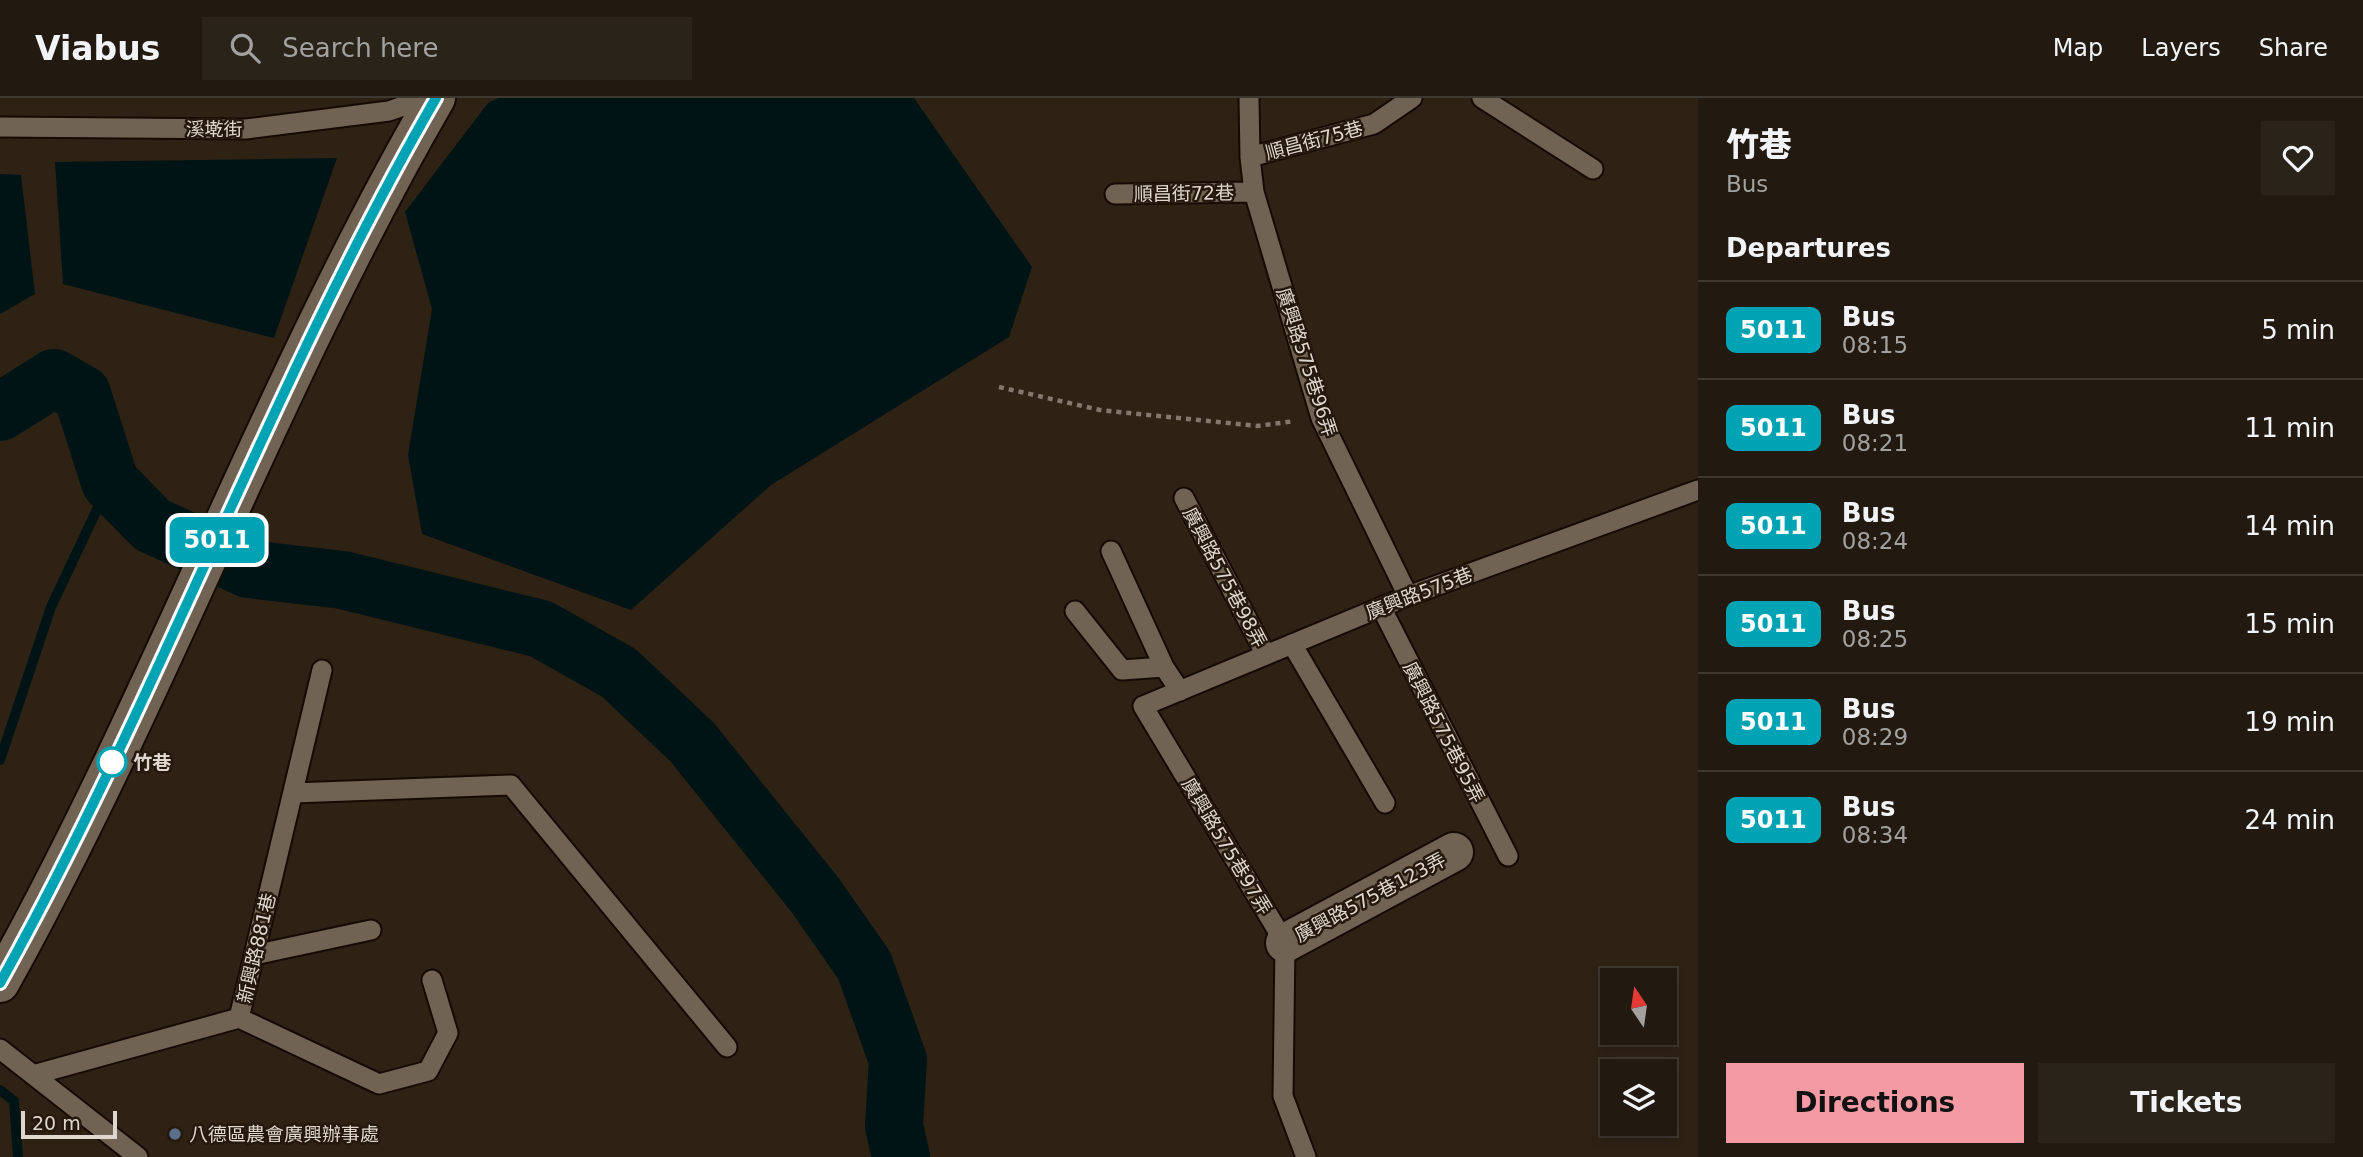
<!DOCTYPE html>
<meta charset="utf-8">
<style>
body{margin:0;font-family:"DejaVu Sans","Noto Sans TC",sans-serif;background:#2a2319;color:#f1f3f6;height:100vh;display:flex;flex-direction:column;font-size:26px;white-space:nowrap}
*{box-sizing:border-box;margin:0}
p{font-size:23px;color:#a2a19f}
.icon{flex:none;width:38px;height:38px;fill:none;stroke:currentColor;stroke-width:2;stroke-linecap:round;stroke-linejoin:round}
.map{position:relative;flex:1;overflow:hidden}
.side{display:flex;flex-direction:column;background:#221a10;width:665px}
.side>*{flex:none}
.badge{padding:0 14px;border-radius:10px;font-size:24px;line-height:46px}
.needle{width:46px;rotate:347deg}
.controls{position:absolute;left:1600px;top:870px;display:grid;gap:14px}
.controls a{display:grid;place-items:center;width:77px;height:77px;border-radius:0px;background:#221a10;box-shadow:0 4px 10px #0003,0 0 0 2px #3f3830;font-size:35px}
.scale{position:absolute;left:21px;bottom:18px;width:96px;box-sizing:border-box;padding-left:7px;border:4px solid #dfd6ce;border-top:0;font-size:19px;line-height:24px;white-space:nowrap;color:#dfd6ce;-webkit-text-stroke:5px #24190c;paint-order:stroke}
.map>.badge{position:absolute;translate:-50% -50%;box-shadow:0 0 0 4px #fff}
h2{padding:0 28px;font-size:26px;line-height:63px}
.round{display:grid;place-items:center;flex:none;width:74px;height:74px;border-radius:0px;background:#2a2319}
.summary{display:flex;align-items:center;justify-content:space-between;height:119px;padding:0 28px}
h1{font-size:33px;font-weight:800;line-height:52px}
.primary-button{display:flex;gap:14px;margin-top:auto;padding:14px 28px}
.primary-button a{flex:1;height:80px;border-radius:0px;background:#f49aa5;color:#111;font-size:28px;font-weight:800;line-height:80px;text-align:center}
.primary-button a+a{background:#2a2319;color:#f1f3f6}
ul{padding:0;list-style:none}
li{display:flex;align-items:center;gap:21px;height:98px;padding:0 28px;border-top:2px solid #3f3830}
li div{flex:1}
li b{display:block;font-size:26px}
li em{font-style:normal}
li .badge{min-width:77px;font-weight:700;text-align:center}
header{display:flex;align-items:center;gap:42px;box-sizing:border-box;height:98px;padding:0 35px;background:#221a10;border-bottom:2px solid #3f3830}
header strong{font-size:33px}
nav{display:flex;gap:38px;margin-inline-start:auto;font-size:24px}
.search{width:490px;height:63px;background:#2a2319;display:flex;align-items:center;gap:18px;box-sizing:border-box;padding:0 24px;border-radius:0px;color:#a2a19f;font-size:26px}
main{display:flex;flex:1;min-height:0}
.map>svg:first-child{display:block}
.water{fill:#001415}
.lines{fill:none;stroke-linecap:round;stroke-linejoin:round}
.stream{stroke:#001415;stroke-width:10}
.river{stroke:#001415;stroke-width:58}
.lane-casing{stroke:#160b02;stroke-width:23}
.street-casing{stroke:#160b02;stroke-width:42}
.secondary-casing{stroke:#160b02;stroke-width:42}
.path{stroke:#83786e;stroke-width:4.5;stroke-dasharray:5 5;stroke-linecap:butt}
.lane{stroke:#716354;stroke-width:19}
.street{stroke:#716354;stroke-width:38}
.secondary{stroke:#716354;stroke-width:38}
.line-casing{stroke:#fff;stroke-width:16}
.line{stroke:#00a3b4;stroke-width:10}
.stop-dot{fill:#fff;stroke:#00a3b4;stroke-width:3.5}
.service-dot{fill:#5c6f8a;stroke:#24190c;stroke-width:2.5}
.labels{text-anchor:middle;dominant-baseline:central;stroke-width:5;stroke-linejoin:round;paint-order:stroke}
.street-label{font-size:19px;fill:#dfd6ce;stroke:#24190c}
.stop-label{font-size:19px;font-weight:bold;fill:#dfd6ce;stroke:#24190c;text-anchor:start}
.poi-label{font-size:19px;fill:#dfd6ce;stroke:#24190c;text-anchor:start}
</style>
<header>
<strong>Viabus</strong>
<div class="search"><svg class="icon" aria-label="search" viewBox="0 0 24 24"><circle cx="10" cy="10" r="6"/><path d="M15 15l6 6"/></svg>Search here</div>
<nav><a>Map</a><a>Layers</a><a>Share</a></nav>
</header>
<main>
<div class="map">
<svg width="1698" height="1059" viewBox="0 0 1698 1059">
<rect width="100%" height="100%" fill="#2e2215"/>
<path class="water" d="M498 0H914L1032 169 1009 239 771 387 631 512 422 436 408 357 432 211 405 114 488 5Z
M337 60 274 240 63 186 55 64Z
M0 76 21 77 35 196 0 216Z"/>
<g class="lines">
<path class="stream" d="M0 662 51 509 110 384
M0 992 14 1003 18 1059"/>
<path class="river" d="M0 314 54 280 82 296 110 384 152 427 248 471 343 482 541 531 619 575 692 644 815 797 864 867 898 962 894 1028 901 1059"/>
<g class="lane-casing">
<path id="lane" d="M1249 0 1250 59 1254 94 1321 320 1408 498
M1482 0 1593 71
M0 29 246 31 389 13 426 0
M1250 59 1374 26 1412 0
M1115 96 1254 94
M1184 400 1266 557
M1111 453 1164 569
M1381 509 1508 758
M1075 513 1122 572 1164 569 1180 593
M1292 546 1385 705
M293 695 511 687 727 949
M254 857 371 832
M239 920 379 986 428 973 448 935 432 882
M0 951 138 1059
M33 977 239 920 322 572
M1306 1059 1283 998 1285 845 1143 608 1408 498 1698 392"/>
</g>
<g class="street-casing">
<path id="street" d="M1285 845 1454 754"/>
</g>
<g class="secondary-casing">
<path id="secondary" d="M0 885C160 598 271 285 436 0"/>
</g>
<path class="path" d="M999 289 1100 312 1257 328 1295 323"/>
<use href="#lane" class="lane"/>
<use href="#street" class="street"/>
<use href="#secondary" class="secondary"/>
</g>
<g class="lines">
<g class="line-casing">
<path id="line" d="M0 885C160 598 271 285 436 0"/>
</g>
<use href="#line" class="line"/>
</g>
<circle class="stop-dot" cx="112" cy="664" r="14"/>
<circle class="service-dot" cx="175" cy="1036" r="7"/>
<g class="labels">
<g class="street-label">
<text x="214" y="31">溪墘街</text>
<text transform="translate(1314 42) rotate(-15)">順昌街75巷</text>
<text transform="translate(1184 95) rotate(-1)">順昌街72巷</text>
<text transform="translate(1307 264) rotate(72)">廣興路575巷96弄</text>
<text transform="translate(1225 479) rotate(62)">廣興路575巷98弄</text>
<text transform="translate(1419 495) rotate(-21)">廣興路575巷</text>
<text transform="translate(1444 634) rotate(63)">廣興路575巷95弄</text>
<text transform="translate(1227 748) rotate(59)">廣興路575巷97弄</text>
<text transform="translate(1370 799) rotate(-28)">廣興路575巷123弄</text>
<text transform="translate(256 850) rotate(-77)">新興路881巷</text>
</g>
<g class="stop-label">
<text x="133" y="664">竹巷</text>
</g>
<g class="poi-label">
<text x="189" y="1036">八德區農會廣興辦事處</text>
</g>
</g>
</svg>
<div class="controls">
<a><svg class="needle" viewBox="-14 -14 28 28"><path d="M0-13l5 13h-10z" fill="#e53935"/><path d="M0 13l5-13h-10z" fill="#a2a19f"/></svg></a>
<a><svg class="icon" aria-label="layers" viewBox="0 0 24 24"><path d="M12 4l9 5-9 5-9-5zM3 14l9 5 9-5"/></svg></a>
</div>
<div class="scale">20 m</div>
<b class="badge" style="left:217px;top:442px;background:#00a3b4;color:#fff">5011</b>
</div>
<section class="side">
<div class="summary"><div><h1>竹巷</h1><p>Bus</p></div><a class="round"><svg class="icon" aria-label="heart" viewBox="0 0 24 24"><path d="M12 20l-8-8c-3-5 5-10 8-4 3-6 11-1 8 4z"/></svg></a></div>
<h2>Departures</h2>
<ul>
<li><span class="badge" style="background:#00a3b4;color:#fff">5011</span><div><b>Bus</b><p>08:15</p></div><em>5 min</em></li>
<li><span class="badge" style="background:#00a3b4;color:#fff">5011</span><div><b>Bus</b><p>08:21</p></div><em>11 min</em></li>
<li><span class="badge" style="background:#00a3b4;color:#fff">5011</span><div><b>Bus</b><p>08:24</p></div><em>14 min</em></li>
<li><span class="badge" style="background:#00a3b4;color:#fff">5011</span><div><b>Bus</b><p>08:25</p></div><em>15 min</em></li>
<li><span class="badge" style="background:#00a3b4;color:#fff">5011</span><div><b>Bus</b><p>08:29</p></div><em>19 min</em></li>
<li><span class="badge" style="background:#00a3b4;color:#fff">5011</span><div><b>Bus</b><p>08:34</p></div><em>24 min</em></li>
</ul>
<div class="primary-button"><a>Directions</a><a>Tickets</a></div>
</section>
</main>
